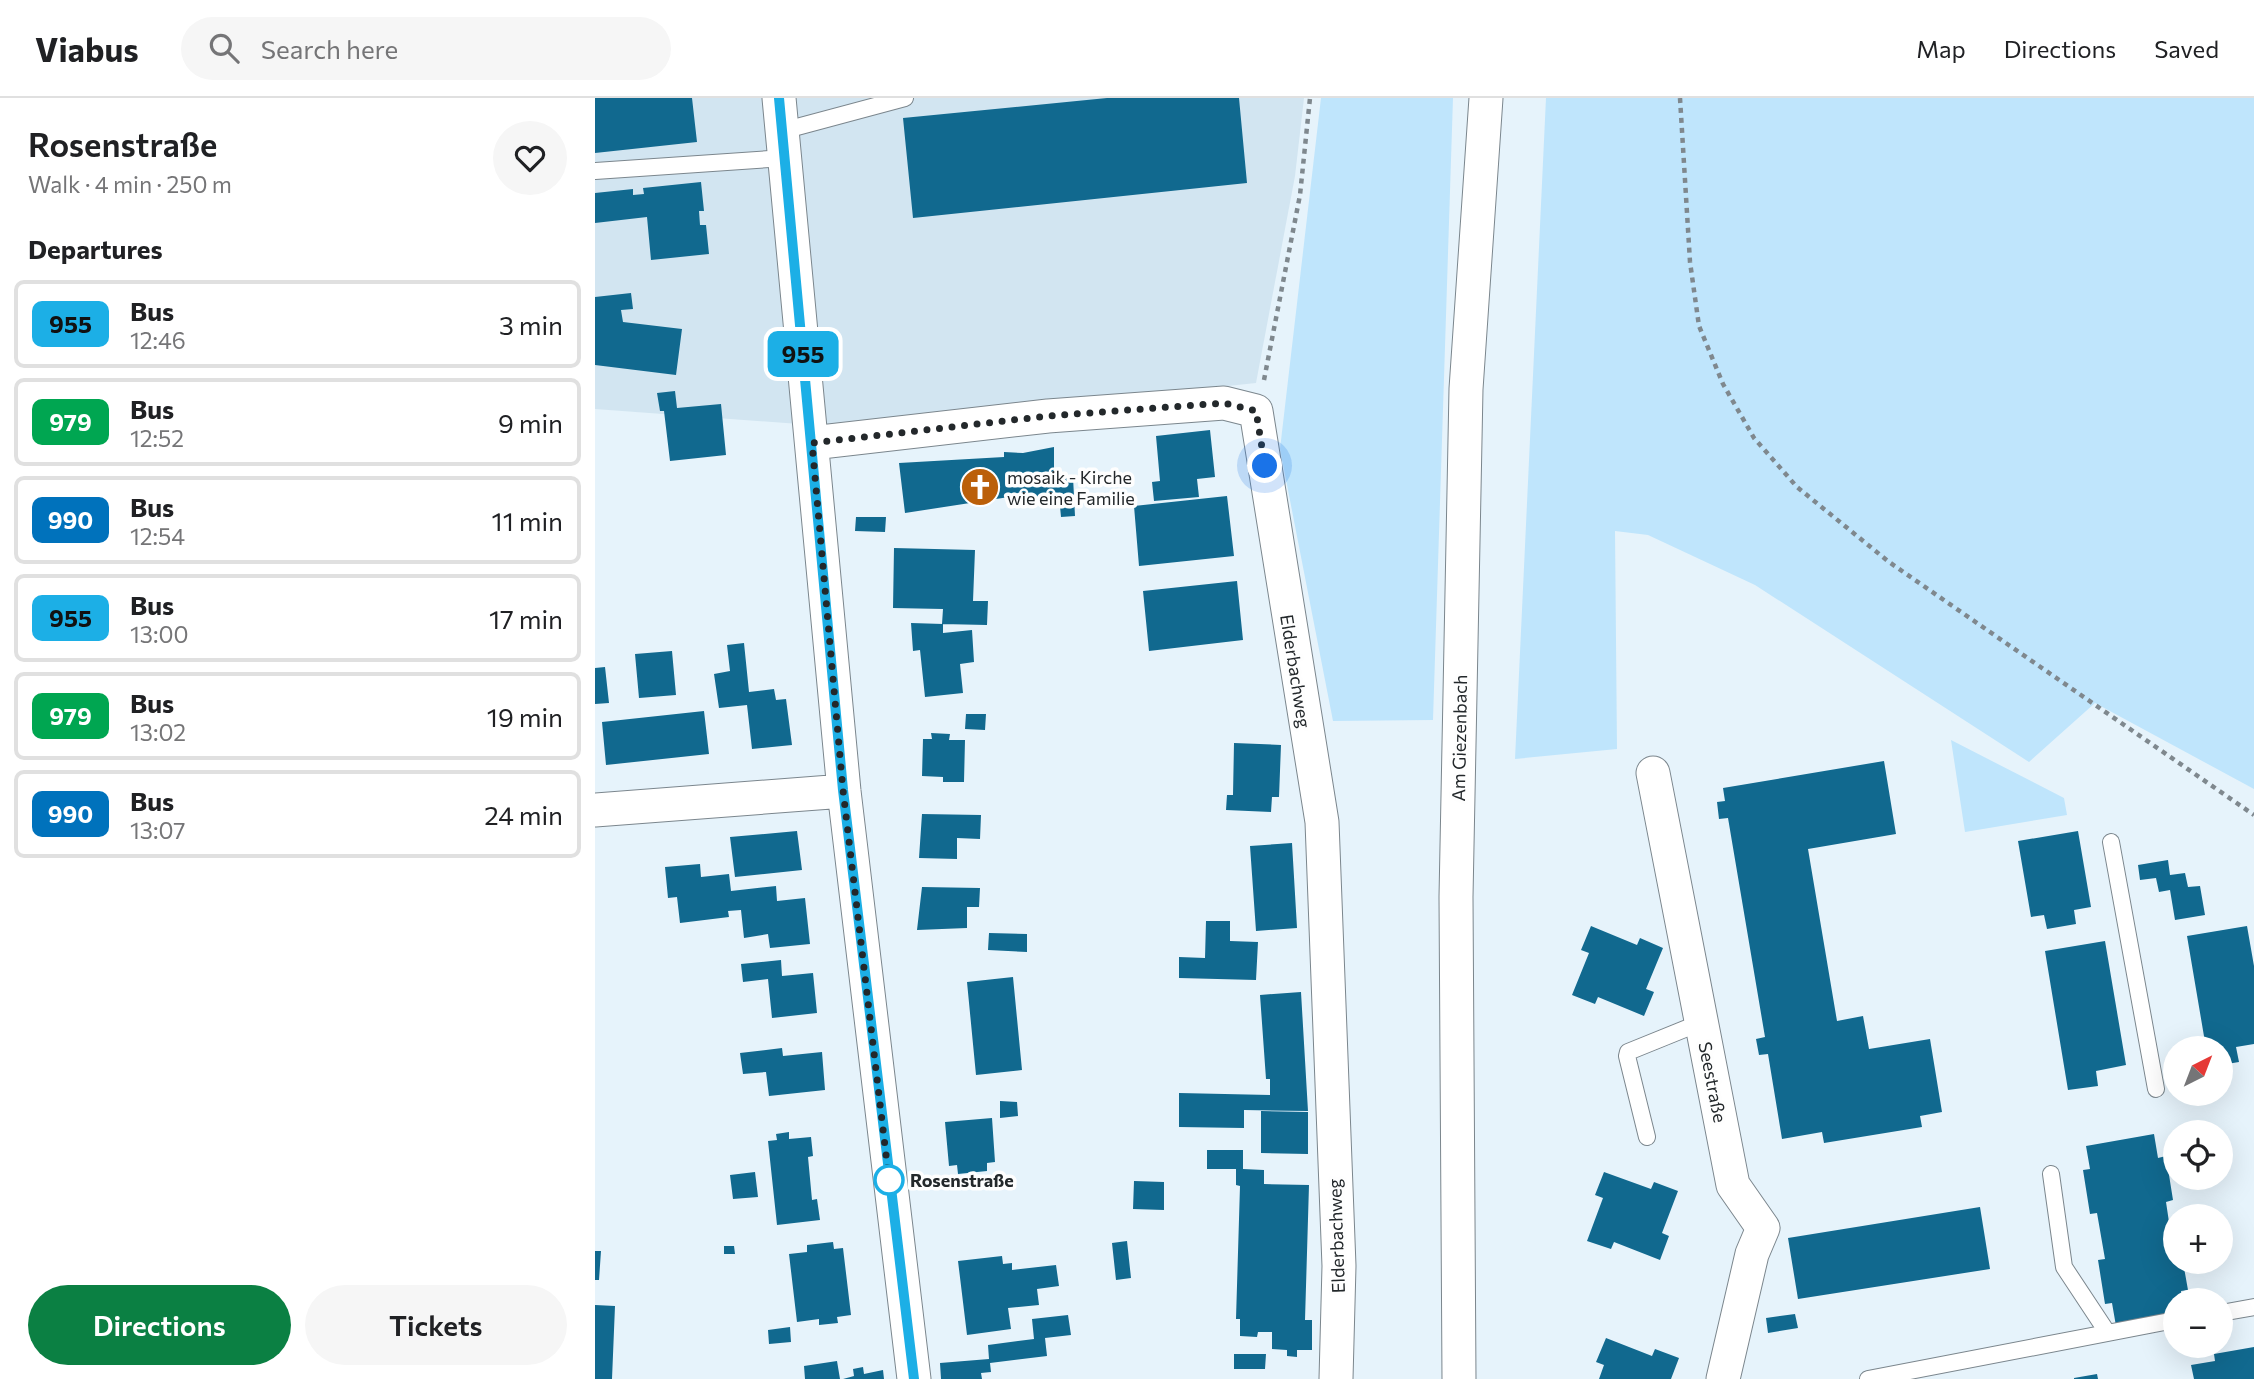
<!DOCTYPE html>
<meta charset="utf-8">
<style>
body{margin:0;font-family:Commissioner,sans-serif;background:#f6f6f6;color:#202124;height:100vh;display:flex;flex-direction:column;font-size:26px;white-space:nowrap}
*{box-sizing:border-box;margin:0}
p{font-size:23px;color:#757577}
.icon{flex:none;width:38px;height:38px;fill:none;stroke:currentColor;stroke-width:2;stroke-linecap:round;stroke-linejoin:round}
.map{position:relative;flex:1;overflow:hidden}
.side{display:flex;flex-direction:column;background:#fff;width:595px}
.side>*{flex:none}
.badge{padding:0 14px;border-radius:10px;font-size:24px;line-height:46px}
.needle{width:46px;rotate:42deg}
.fabs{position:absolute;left:1568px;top:938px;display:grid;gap:14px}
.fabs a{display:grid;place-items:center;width:70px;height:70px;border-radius:50%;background:#fff;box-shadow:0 7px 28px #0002;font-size:35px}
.you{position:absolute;width:35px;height:35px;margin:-18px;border:5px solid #fff;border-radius:50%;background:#1a73e8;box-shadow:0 0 0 10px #1a73e833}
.map>.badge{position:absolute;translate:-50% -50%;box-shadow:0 0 0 4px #fff}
h2{padding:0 28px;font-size:26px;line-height:63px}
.round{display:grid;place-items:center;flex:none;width:74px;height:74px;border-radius:37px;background:#f6f6f6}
.head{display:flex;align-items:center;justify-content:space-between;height:119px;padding:0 28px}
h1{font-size:33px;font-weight:600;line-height:52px}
.action{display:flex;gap:14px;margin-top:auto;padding:14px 28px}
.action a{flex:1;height:80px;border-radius:42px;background:#0b8043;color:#fff;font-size:28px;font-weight:600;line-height:80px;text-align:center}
.action a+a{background:#f6f6f6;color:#202124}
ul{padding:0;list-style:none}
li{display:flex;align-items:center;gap:21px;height:88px;margin:0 14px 10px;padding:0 14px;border:4px solid #e0e0e0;border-radius:10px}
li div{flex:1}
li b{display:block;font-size:26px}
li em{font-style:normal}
li .badge{min-width:77px;font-weight:700;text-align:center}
header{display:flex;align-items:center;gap:42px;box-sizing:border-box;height:98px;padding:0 35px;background:#fff;border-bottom:2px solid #e0e0e0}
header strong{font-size:33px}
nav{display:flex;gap:38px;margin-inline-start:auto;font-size:24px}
.search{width:490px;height:63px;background:#f6f6f6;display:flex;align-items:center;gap:18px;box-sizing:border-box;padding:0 24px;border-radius:38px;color:#757577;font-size:26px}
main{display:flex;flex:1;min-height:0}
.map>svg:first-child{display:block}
.built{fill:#d2e5f1}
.green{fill:#bfe5fc}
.building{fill:#11698f}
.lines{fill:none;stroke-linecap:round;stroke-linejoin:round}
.lane-casing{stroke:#7b868d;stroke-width:18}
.street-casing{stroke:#7b868d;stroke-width:35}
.path{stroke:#7f888e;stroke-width:4.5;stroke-dasharray:5 5;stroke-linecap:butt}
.lane{stroke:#fff;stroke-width:16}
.street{stroke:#fff;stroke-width:33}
.line-casing{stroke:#fff;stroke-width:16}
.line{stroke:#1cafe6;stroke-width:10}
.walk{stroke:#23282b;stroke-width:7;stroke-dasharray:0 12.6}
.stop-dot{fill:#fff;stroke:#1cafe6;stroke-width:3.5}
.labels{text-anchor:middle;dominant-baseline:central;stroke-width:7;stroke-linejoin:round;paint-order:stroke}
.poi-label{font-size:18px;fill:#23282b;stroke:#fefefe;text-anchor:start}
.street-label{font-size:18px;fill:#23282b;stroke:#fefefe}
.stop-label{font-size:18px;font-weight:bold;fill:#23282b;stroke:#fefefe;text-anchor:start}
</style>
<header>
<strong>Viabus</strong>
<div class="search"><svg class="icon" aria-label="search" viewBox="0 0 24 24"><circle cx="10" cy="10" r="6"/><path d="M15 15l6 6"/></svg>Search here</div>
<nav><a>Map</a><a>Directions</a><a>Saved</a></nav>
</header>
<main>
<section class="side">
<div class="head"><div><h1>Rosenstraße</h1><p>Walk · 4 min · 250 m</p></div><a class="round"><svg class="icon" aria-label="heart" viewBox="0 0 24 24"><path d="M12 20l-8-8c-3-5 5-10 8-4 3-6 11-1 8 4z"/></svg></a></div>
<h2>Departures</h2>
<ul>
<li><span class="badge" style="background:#1cafe6;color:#111">955</span><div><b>Bus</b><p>12:46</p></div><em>3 min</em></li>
<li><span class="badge" style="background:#00a651;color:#fff">979</span><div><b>Bus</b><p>12:52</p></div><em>9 min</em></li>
<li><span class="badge" style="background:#0072bc;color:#fff">990</span><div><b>Bus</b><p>12:54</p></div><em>11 min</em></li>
<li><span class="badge" style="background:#1cafe6;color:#111">955</span><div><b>Bus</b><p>13:00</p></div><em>17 min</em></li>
<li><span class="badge" style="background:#00a651;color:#fff">979</span><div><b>Bus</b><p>13:02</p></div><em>19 min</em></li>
<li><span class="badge" style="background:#0072bc;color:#fff">990</span><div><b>Bus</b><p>13:07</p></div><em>24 min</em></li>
</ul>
<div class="action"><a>Directions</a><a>Tickets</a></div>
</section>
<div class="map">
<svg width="1659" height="1281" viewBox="0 0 1659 1281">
<rect width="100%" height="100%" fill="#e6f3fb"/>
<path class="built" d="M0 0H709L700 78 661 285 245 329 0 311Z"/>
<path class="green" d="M726 0H858L838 622 738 623 685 351Z
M951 0H1659V691L1500 605 1434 664 1160 487 1053 437 1020 433 1022 651 920 661Z
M1356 642 1469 700 1472 717 1370 734Z"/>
<path class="building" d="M0 0H97L102 44 0 55Z
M512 0H644L652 85 318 120 308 20Z
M106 84 109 113H104L105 127H111L114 156 56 162 52 119 0 125V95L38 91V97L49 96 48 90Z
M36 195 38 211 26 212 28 224 87 231 81 277 0 267V199Z
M80 293 82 310 126 306 131 357 75 363 69 313H65L62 295Z
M615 332 620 379 602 381 604 399 559 403 557 384 565 383 561 338Z
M459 349V380L478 379 480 418 466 419 464 398 433 399 414 404V399L310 415 304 365 409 359V354L428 355Z
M632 398 639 458 544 468 539 408Z
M261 419H291L290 434 260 433Z
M299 450 380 452 378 503H393L392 527 347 526 348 511 298 510Z
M642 483 648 542 554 553 548 493Z
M316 525 348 526V535L377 532 379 564 365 566 368 595 330 599 325 552 318 553Z
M149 545 154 594 179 591 181 602 191 601 197 647 157 651 152 607 124 610 119 576 135 573 132 547Z
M77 553 81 597 44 600 40 556Z
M10 569 14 605 0 606V570Z
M109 613 114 656 11 667 7 624Z
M371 616H391L390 632 370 631Z
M336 635 355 636 354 642H370L369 684H348V679L327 678 328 641H337Z
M639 645 686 647 684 699H677L676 714 631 712 632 697H638Z
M1289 663 1301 736 1213 751 1242 923 1268 918 1274 951 1335 941 1347 1014 1325 1018 1327 1029 1229 1045 1227 1034 1187 1041 1173 956 1164 957 1161 941 1170 939 1133 720 1124 721 1122 704 1130 703 1128 690Z
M327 716 386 717 385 741 362 740V761L324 760Z
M202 733 207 772 140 779 135 739Z
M1483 733 1496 809 1479 812 1481 826 1452 831 1449 817 1436 819 1423 743Z
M697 745 702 830 661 833 655 748Z
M1573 762 1575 777 1590 775 1593 789 1605 788 1610 817 1580 822 1575 792 1564 794 1561 780 1545 782 1543 767Z
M105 766 106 779 134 776 136 793 181 788 182 803 210 800 215 846 175 850 173 836 149 840 146 812 133 813 134 819 85 825 82 799 73 800 70 769Z
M327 789 385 790 384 809H372V830L322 832Z
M611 823H635V843L663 844 661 882 584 880V859L610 860Z
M996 828 1042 847 1045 840 1068 850 1051 891 1059 894 1049 918 1003 899 1000 906 977 897 994 855 986 852Z
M1652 828 1659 868V946L1641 949 1644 964 1626 967V950H1611L1592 838Z
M394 835 432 836V854L393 852Z
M1510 843 1531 967 1501 973 1503 988 1473 992 1450 853Z
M186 862 187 878 218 875 222 915 177 920 173 881 148 884 146 866Z
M418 879 427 972 381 977 372 884Z
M706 894 713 1013 649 1012V1030L584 1029V995L675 997V981H671L665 897Z
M187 950 188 958 227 954 230 992 174 998 171 974 148 976 145 955Z
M405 1003 422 1004 423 1018 405 1020Z
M666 1013 713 1014V1056L666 1055Z
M397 1020 400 1064 392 1065V1073L363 1076 362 1067 354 1068 350 1024Z
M194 1034V1041L216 1039 218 1058 213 1059 217 1102 222 1101 225 1122 182 1127 173 1043 182 1042 181 1036Z
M1559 1036 1563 1060 1571 1058 1578 1102 1571 1104 1580 1164H1588L1593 1192 1586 1193 1587 1202H1580V1218L1521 1228 1517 1205 1510 1206 1503 1162 1510 1161 1502 1115 1495 1116 1488 1072 1495 1071 1491 1048Z
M612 1052H648V1071L669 1072V1086L714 1087 710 1222H717V1252H702V1259L692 1258V1252L677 1251V1234H663L662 1239 645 1238V1221H641L645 1088 641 1087V1071H612Z
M160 1074 163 1099 138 1101 135 1077Z
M1009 1074 1056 1091 1059 1084 1083 1093 1067 1135 1074 1138 1065 1162 1019 1144 1016 1151 992 1143 1008 1100 1000 1097Z
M539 1083 569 1084V1112L538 1111Z
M1385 1109 1395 1171 1203 1201 1193 1140Z
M532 1143 536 1180 521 1182 517 1145Z
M238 1144 239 1151 248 1150 256 1217 242 1219 243 1225 224 1227V1221L202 1224 194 1156 212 1154V1147Z
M129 1148H139L140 1156H129Z
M0 1153H6L4 1182H0Z
M407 1158 408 1166 417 1165V1172L461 1167 464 1188 442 1191 444 1207 413 1210 416 1231 372 1237 363 1163Z
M0 1207 20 1208 17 1281H0Z
M1200 1216 1203 1230 1173 1235 1171 1220Z
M473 1217 476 1237 450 1240 452 1258 395 1265 396 1274 386 1275 387 1281H346L345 1265 394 1261 393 1247 439 1241 437 1221Z
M195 1229 196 1244 174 1246 173 1232Z
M1011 1240 1057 1258 1060 1251 1084 1260 1076 1281H1004L1009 1267 1001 1264Z
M1659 1249V1281H1599L1596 1267 1620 1263 1619 1256Z
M639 1256H671L670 1271H639Z
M242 1263 245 1281H210L209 1268Z
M268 1269 269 1276 288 1272 289 1281H248L259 1278 258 1271Z
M1502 1276 1503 1281H1479V1280Z"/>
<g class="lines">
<g class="lane-casing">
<path id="lane" d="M187 33 310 0
M0 73 190 60
M1516 744 1561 991
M1052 1039 1032 958 1033 954 1107 924
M1456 1076 1469 1169 1512 1234
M1626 1215 1659 1209
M1273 1281 1580 1222"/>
</g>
<g class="street-casing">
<path id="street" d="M184 0 249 693 319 1281
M217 345 453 318 629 305 661 313 727 724 744 1168 741 1281
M1058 675 1138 1087 1168 1130 1157 1156 1128 1281
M0 712 249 693
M864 1281 861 799 871 291 891 0"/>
</g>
<path class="path" d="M1085 0 1095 164 1104 228 1128 286 1159 340 1202 389 1294 464 1659 717
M669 282 705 97 715 0"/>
<use href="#lane" class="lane"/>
<use href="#street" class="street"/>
</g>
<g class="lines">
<g class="line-casing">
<path id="line" d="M184 0 248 692 319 1281"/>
</g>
<use href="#line" class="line"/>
<path class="walk" d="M294 1082 248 692 217 345 453 318 629 305 661 313 670 368"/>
</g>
<defs>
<g id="church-disc" transform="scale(2.0125)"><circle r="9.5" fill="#bb5f09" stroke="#fefefe"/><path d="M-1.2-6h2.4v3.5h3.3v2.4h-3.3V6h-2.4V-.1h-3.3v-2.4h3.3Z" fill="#fff"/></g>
</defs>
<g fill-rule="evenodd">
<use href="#church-disc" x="385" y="389"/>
</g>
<circle class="stop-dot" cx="294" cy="1082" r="14"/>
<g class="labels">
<g class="poi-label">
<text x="412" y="379">mosaik - Kirche<tspan x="412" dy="21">wie eine Familie</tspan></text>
</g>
<g class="street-label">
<text transform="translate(701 573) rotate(81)">Elderbachweg</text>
<text transform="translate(864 640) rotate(-89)">Am Giezenbach</text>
<text transform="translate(1118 984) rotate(79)">Seestraße</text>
<text transform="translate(741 1138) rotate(-92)">Elderbachweg</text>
</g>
<g class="stop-label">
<text x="315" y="1082">Rosenstraße</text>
</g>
</g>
</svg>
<div class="fabs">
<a><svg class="needle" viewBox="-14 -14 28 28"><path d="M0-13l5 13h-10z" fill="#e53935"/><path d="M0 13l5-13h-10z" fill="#757577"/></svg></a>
<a><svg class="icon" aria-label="locate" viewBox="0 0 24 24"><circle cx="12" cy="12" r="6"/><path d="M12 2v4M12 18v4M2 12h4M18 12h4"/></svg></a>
<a>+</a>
<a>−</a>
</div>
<div class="you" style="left:670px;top:368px"></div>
<b class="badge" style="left:208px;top:256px;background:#1cafe6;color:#111">955</b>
</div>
</main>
